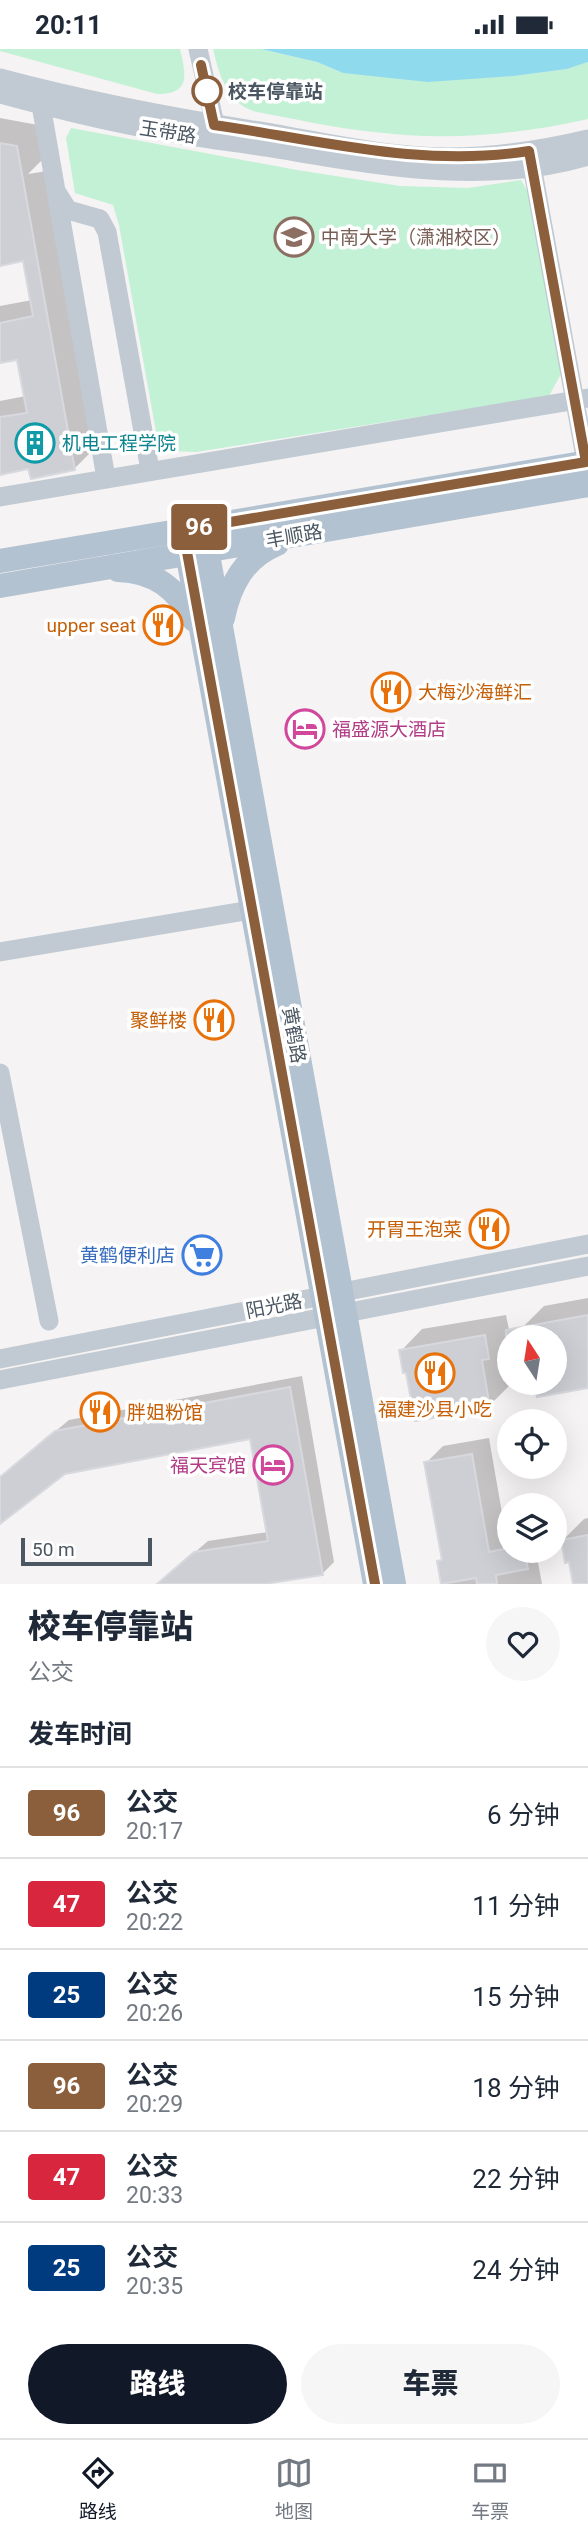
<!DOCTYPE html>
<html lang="zh">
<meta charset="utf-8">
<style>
body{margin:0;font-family:Roboto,"Noto Sans SC",sans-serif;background:#f6f6f7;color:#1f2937;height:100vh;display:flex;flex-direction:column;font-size:26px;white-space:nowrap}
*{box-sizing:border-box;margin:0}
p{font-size:23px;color:#747a83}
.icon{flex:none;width:38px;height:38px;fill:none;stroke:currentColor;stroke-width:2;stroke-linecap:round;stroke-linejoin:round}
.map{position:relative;height:1535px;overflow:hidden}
.details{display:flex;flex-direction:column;background:#fff;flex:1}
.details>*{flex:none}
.badge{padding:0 14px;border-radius:5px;font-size:24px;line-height:46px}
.needle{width:46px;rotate:348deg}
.controls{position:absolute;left:497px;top:1276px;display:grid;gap:14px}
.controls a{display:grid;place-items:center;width:70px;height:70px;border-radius:50%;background:#fff;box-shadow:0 7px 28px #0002;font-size:35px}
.scale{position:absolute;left:21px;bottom:18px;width:131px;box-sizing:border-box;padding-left:7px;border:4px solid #4a5661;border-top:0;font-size:19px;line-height:24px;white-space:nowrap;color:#4a5661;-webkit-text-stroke:5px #fff;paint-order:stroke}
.map>.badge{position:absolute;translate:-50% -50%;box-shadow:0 0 0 4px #fff}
h2{padding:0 28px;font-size:26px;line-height:63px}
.round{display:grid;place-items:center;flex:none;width:74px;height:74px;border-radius:37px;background:#f6f6f7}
.headline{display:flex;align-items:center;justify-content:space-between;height:119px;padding:0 28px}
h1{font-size:33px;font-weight:800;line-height:52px}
.button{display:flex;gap:14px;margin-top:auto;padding:14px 28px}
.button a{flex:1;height:80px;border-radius:42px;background:#111827;color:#fff;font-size:28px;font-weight:800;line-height:80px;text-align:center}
.button a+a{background:#f6f6f7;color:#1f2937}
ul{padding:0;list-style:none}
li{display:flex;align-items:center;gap:21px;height:91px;padding:0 28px;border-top:2px solid #e0e1e3}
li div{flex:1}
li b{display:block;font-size:26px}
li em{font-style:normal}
li .badge{min-width:77px;font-weight:700;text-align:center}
.status{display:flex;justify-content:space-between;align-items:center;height:49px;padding:0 35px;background:#fff;direction:ltr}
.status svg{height:19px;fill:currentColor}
.dock{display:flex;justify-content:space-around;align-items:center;height:98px;border-top:2px solid #e0e1e3;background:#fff;font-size:19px;color:#747a83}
.dock a{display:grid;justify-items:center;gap:4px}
.dock .current{color:#111827}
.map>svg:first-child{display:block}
.green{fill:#c3f1d5}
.water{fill:#90daee}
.shadow{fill:#0003}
.building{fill:#cdcfd5;stroke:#d7d9de;stroke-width:2}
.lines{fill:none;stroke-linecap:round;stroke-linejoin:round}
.minor{stroke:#c1cad2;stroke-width:19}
.major{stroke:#b3c2d1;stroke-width:24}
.line-casing{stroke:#fff;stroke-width:16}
.line{stroke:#8b5e3c;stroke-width:10}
.stop-dot{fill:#fff;stroke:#8b5e3c;stroke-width:3.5}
.labels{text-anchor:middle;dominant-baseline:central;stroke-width:7;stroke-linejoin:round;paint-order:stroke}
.stop-label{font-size:19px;font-weight:bold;fill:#4a5661;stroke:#fff;text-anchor:start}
.street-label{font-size:19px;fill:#4a5661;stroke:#fff}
.education-label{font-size:19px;fill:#785e54;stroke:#fff;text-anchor:start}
.culture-label{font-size:19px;fill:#0d838f;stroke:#fff;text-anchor:start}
.food-label{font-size:19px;fill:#c56008;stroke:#fff;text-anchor:end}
.hotel-label{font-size:19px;fill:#b23c85;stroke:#fff;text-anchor:start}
.shop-label{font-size:19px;fill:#366cbe;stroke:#fff;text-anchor:end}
</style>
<div class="status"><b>20:11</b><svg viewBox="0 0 49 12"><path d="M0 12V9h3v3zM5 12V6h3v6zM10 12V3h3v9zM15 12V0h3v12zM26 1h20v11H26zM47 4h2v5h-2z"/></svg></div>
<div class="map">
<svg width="588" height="1535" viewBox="0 0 588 1535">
<rect width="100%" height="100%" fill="#f5f3f3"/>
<path class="green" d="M0 0H180C186 26 191 45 157 45L0 2Z
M213 0H261L317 13 343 24 474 29 514 27 567 20 588 13V70C517 86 446 92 374 83 334 79 295 70 257 63 228 56 219 26 213 0Z
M71 79 297 121 400 137 468 139 521 131 532 150 563 321 549 347 196 403 169 402 158 394 119 176 113 156 75 144 66 89Z"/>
<path class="water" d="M261 0H588V13L567 20 514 27 428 33 343 24 317 13Z"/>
<path class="shadow" d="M0 69 38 76 44 109 28 125 47 122 96 398 74 420 30 418 0 424V352L26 347 19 309 0 312V257L32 251 25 210 0 215Z
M588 1249V1338L538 1346 536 1334H555V1288H524L522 1279 544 1257Z
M506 1266 510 1286 503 1293 511 1335 489 1357 408 1322 401 1302 422 1280Z
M302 1327 334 1513 322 1525 252 1535H158L208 1492 268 1483 251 1388 64 1423 0 1473V1428L69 1371Z
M489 1389 506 1487 509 1486V1502H544L537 1508 542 1535H447L439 1513 443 1509 426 1414 443 1397Z
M588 1469V1535H574L570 1511 563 1491 584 1470Z"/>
<path class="building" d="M0 94 17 97 75 421 31 430 28 420 0 426V368L27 364 17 311 0 314V274L33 267 23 212 0 217Z
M588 1266V1339L537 1348 534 1334H555V1288H506V1281Z
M485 1286 489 1310 482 1311 490 1359 415 1372 406 1324H403L399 1301Z
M290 1338 323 1526 264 1535H157L194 1503 268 1492 250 1390 65 1425 0 1475V1428L55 1382Z
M472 1405 489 1503 509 1499V1502H524L528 1520 496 1526 497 1535H477L476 1529 441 1535 437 1512 442 1511 424 1413Z
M588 1486V1535H573L569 1513 565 1514 561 1491Z"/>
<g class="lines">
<path class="minor" d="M198 0 217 84
M0 29C90 53 180 70 272 84 317 92 362 102 408 106 469 112 529 104 588 90
M0 45C55 60 110 74 166 83 201 90 236 93 271 99 376 116 484 138 588 107
M41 56 106 429
M530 106 586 413
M58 145 68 161 100 170 107 183 150 421
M0 448 588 349
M0 903 263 859
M0 1024 49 1272
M0 1310 588 1195
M0 1331 588 1217"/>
<path class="major" d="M203 478 394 1535
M183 481 375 1535
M0 512 588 413
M118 521C155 522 177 540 194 571
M0 537 588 436
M223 569C230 535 244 509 277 495"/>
</g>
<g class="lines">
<g class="line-casing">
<path id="line" d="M201 16 214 76C320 91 422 119 529 102L586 413 183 481 375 1535"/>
</g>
<use href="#line" class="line"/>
</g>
<defs>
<g id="university-ring" transform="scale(2.0125)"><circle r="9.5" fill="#fff" stroke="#8d6e63" stroke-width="1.5"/><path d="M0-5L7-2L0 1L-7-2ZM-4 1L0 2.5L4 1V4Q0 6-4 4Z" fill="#8d6e63"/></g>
<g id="building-ring" transform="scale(2.0125)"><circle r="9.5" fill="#fff" stroke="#0f9aa8" stroke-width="1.5"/><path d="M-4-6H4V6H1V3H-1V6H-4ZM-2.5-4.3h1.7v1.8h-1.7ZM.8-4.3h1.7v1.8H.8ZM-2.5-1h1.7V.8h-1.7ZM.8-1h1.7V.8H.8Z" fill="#0f9aa8"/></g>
<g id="restaurant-ring" transform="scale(2.0125)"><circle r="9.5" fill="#fff" stroke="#e8710a" stroke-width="1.5"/><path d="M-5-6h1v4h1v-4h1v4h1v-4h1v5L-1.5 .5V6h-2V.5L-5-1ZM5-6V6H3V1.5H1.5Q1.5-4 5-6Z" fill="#e8710a"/></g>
<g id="hotel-ring" transform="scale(2.0125)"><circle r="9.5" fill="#fff" stroke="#d1479c" stroke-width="1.5"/><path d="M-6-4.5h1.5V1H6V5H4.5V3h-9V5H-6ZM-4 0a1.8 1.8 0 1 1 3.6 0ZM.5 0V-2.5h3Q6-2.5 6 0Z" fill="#d1479c"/></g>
<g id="supermarket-ring" transform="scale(2.0125)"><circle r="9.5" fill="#fff" stroke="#3f7fe0" stroke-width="1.5"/><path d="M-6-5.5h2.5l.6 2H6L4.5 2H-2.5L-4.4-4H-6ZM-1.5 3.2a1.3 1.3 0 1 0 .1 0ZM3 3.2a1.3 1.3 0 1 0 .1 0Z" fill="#3f7fe0"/></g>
</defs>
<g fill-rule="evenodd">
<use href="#university-ring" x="294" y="188"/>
<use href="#building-ring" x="35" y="394"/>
<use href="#restaurant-ring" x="163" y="576"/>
<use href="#restaurant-ring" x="391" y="643"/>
<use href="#hotel-ring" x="305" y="680"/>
<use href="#restaurant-ring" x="214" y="971"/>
<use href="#restaurant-ring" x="489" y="1180"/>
<use href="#supermarket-ring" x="202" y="1206"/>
<use href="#restaurant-ring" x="435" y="1324"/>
<use href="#restaurant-ring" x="100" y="1363"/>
<use href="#hotel-ring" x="273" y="1416"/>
</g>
<circle class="stop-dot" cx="207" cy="42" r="14"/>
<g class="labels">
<g class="stop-label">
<text x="228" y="42">校车停靠站</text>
</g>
<g class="street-label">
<text transform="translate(168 83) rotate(9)">玉带路</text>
<text transform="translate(294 487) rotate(-10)">丰顺路</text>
<text transform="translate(294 986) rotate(80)">黄鹤路</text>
<text transform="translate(274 1257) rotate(-11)">阳光路</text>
</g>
<g class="education-label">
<text x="321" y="188">中南大学（潇湘校区）</text>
</g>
<g class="culture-label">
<text x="62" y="394">机电工程学院</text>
</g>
<g class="food-label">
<text x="136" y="576">upper seat</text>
<text x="418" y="643" text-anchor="start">大梅沙海鲜汇</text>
<text x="187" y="971">聚鲜楼</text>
<text x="462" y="1180">开胃王泡菜</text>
<text x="435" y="1360" text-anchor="middle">福建沙县小吃</text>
<text x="127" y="1363" text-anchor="start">胖姐粉馆</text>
</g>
<g class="hotel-label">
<text x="332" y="680">福盛源大酒店</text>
<text x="246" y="1416" text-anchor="end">福天宾馆</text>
</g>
<g class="shop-label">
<text x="175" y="1206">黄鹤便利店</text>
</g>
</g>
</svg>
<div class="controls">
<a><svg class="needle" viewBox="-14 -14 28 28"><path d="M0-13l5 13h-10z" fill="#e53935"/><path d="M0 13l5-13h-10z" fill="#747a83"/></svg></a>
<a><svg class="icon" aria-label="locate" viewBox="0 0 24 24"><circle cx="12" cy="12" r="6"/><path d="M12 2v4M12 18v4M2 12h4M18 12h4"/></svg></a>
<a><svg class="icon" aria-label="layers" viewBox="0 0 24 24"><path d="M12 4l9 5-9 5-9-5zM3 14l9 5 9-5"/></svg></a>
</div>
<div class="scale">50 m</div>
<b class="badge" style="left:199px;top:478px;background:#8b5e3c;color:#fff">96</b>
</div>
<section class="details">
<div class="headline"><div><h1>校车停靠站</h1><p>公交</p></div><a class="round"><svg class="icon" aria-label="heart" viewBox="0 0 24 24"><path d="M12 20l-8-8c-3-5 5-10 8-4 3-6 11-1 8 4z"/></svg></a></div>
<h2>发车时间</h2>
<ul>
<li><span class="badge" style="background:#8b5e3c;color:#fff">96</span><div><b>公交</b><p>20:17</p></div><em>6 分钟</em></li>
<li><span class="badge" style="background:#d7263d;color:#fff">47</span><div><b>公交</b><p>20:22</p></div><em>11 分钟</em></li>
<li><span class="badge" style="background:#003b80;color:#fff">25</span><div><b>公交</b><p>20:26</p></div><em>15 分钟</em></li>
<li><span class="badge" style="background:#8b5e3c;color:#fff">96</span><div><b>公交</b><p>20:29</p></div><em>18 分钟</em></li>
<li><span class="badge" style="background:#d7263d;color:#fff">47</span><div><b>公交</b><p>20:33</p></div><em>22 分钟</em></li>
<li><span class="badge" style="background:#003b80;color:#fff">25</span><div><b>公交</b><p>20:35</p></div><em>24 分钟</em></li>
</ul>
<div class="button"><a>路线</a><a>车票</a></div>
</section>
<nav class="dock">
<a class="current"><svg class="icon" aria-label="directions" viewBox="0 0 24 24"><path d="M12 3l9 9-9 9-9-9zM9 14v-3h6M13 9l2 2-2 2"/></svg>路线</a>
<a><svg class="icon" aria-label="map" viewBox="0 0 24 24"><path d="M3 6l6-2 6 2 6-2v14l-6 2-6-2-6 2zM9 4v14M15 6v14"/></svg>地图</a>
<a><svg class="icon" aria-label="tickets" viewBox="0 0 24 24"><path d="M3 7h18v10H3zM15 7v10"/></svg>车票</a>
</nav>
